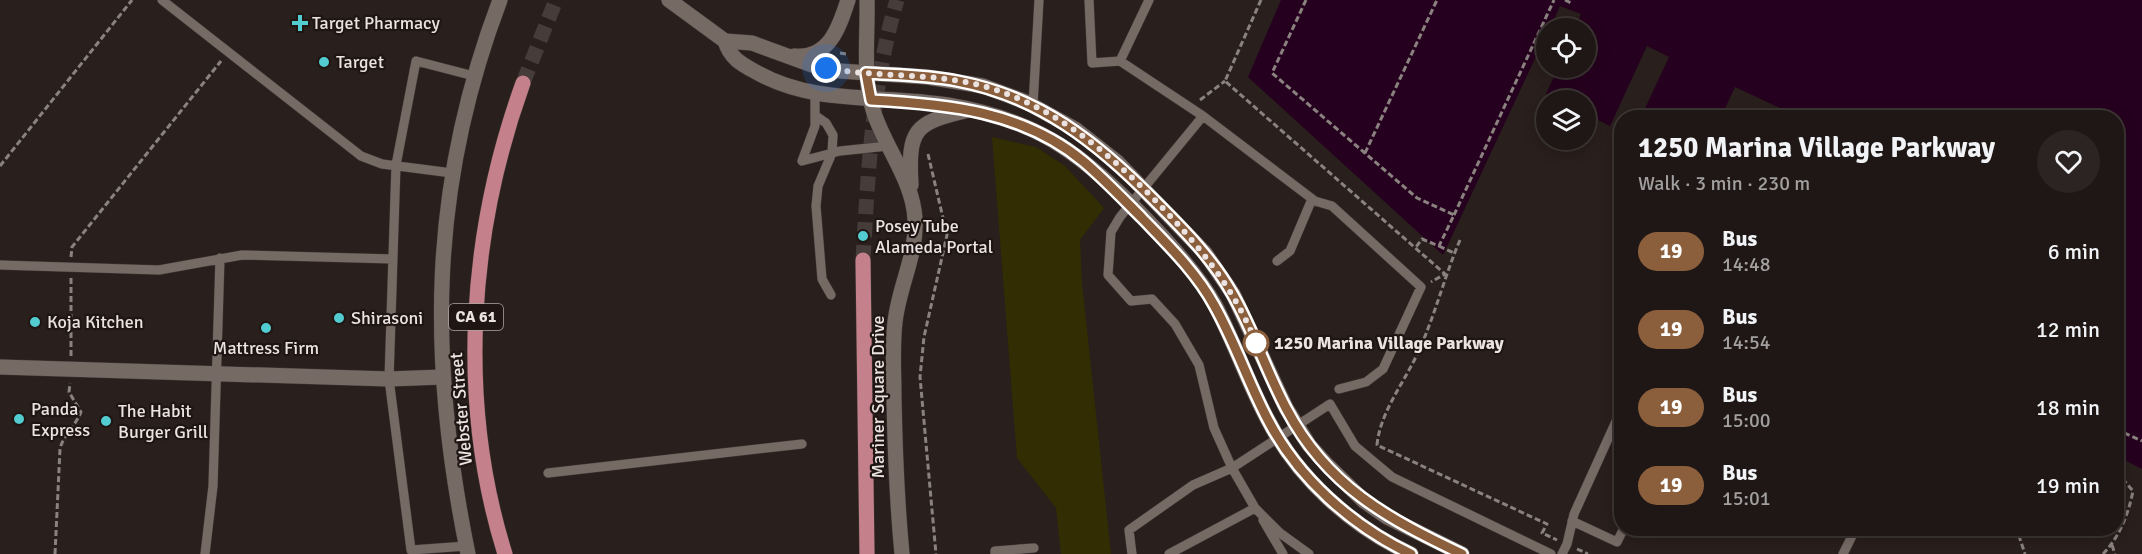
<!DOCTYPE html>
<meta charset="utf-8">
<style>
body{margin:0;font-family:Signika,sans-serif;background:#2c2422;color:#f1f3f6;height:100vh;display:flex;flex-direction:column;font-size:22px;white-space:nowrap}
*{box-sizing:border-box;margin:0}
p{font-size:20px;color:#a19fa0}
.icon{flex:none;width:33px;height:33px;fill:none;stroke:currentColor;stroke-width:2;stroke-linecap:round;stroke-linejoin:round}
.map{position:relative;flex:1;overflow:hidden}
.drawer{position:absolute;left:1614px;top:110px;width:510px;height:426px;display:flex;flex-direction:column;background:#1f1715;border-radius:24px;box-shadow:0 3px 15px #0003,0 0 0 2px #3c3634}
.drawer>*{flex:none}
.badge{padding:0 12px;border-radius:20px;font-size:21px;line-height:39px}
.buttons{position:absolute;left:1536px;top:18px;display:grid;gap:12px}
.buttons a{display:grid;place-items:center;width:60px;height:60px;border-radius:50%;background:#1f1715;box-shadow:0 3px 15px #0003,0 0 0 2px #3c3634;font-size:30px}
.you{position:absolute;width:30px;height:30px;margin:-15px;border:4px solid #fff;border-radius:50%;background:#1a73e8;box-shadow:0 0 0 9px #1a73e833}
.map>.badge{position:absolute;translate:-50% -50%;box-shadow:0 0 0 3px #fff}
.round{display:grid;place-items:center;flex:none;width:63px;height:63px;border-radius:32px;background:#2c2422}
.summary{display:flex;align-items:center;justify-content:space-between;height:102px;padding:0 24px}
h1{font-size:28px;font-weight:700;line-height:45px}
ul{padding:0;list-style:none}
li{display:flex;align-items:center;gap:18px;height:78px;padding:0 24px}
li div{flex:1}
li b{display:block;font-size:22px}
li em{font-style:normal}
li .badge{min-width:66px;font-weight:700;text-align:center}
.map>svg:first-child{display:block}
.green{fill:#322d03}
.water{fill:#26001f}
.lines{fill:none;stroke-linecap:round;stroke-linejoin:round}
.primary-tunnel{stroke:#463c3a;stroke-width:15;stroke-dasharray:15 8;stroke-linecap:butt}
.service-casing{stroke:#423936;stroke-width:10}
.minor-casing{stroke:#423936;stroke-width:16}
.tertiary-casing{stroke:#423936;stroke-width:16}
.primary-casing{stroke:#423936;stroke-width:16}
.path{stroke:#8a827f;stroke-width:3;stroke-dasharray:6 3;stroke-linecap:butt}
.service{stroke:#766a65;stroke-width:9}
.minor{stroke:#766a65;stroke-width:15}
.tertiary{stroke:#766a65;stroke-width:15}
.primary{stroke:#c5818b;stroke-width:15}
.line-casing{stroke:#fff;stroke-width:14}
.line{stroke:#8b5e3c;stroke-width:9}
.walk{stroke:#eae3e1;stroke-width:6;stroke-dasharray:0 10.8}
.poi-dot{fill:#52ccd0;stroke:#1f1613;stroke-width:2}
.stop-dot{fill:#fff;stroke:#8b5e3c;stroke-width:3}
.labels{text-anchor:middle;dominant-baseline:central;stroke-width:4.5;stroke-linejoin:round;paint-order:stroke}
.shield{fill:#1f1613;stroke:#ada6a3;stroke-width:1.5}
.shield-label{font-size:16px;font-weight:bold;fill:#eae3e1}
.poi-label{font-size:18px;fill:#eae3e1;stroke:#1f1613;text-anchor:start}
.stop-label{font-size:18px;font-weight:bold;fill:#eae3e1;stroke:#1f1613;text-anchor:start}
.street-label{font-size:18px;fill:#eae3e1;stroke:#1f1613}
</style>
<div class="map">
<svg width="2142" height="554" viewBox="0 0 2142 554">
<rect width="100%" height="100%" fill="#291f1c"/>
<path class="green" d="M992 137 1036 147 1065 166 1104 208 1080 240 1082 283 1111 554H1061L1056 508 1017 458Z"/>
<path class="water" d="M1281 0H2142V469L2117 456 2116 117H1799L1735 87 1721 117H1641L1669 57 1647 46 1610 126 1586 114V100H1559L1546 94 1558 68H1586V28H1575L1581 14 1560 6 1550 28H1546V35L1443 255 1248 77Z"/>
<g class="lines">
<path class="primary-tunnel" d="M523 83 556 0
M863 260C868 173 872 84 897 0"/>
<g class="service-casing">
<path id="service" d="M162 0 361 156 382 164 452 173
M1089 0 1092 63 1120 61 1203 116 1120 217 1111 232 1108 275 1131 301 1152 299 1175 324 1199 365 1214 428 1232 468 1330 404 1355 446 1392 477 1551 554
M1120 61 1149 0
M1033 105 1039 0
M816 116 826 123 833 135 832 153 818 186 816 206 822 279 831 295
M1203 116 1315 201 1332 206 1421 287 1383 369 1366 382 1339 389
M802 161 840 151 888 146
M802 161 815 126V94
M1277 261 1290 251 1312 199
M0 265 159 270 242 255 393 259
M548 473 802 444
M1255 508 1280 533 1309 554
M1263 520 1283 554
M1572 521 1617 542 1624 528
M467 546 411 550 389 379 396 165 416 61 474 76
M205 554 213 486 220 258
M995 554V551L1034 548
M1132 554 1129 530 1193 485 1232 468 1255 508 1169 554
M1562 554 1567 544 1574 514 1622 408
M1843 554 1856 528"/>
</g>
<g class="minor-casing">
<path id="minor" d="M0 367 389 379 442 377"/>
</g>
<g class="tertiary-casing">
<path id="tertiary" d="M669 0 725 41 752 43 812 65 840 71 927 77 983 86 1026 102 1075 129 1117 162 1205 253 1233 294 1286 408 1309 445 1327 465 1364 501 1387 517 1462 554
M867 0C868 37 862 77 874 113 886 149 913 181 915 219 917 255 899 286 895 322 892 347 894 373 894 399 895 451 897 502 902 554
M725 41C730 58 741 64 756 72 816 106 882 94 948 105 989 112 1029 124 1063 147 1109 177 1188 257 1215 305 1235 343 1248 384 1269 422 1299 479 1352 527 1411 554
M794 56C829 59 839 28 848 0
M911 185C908 130 914 123 965 111
M468 554C428 360 429 187 500 0"/>
</g>
<g class="primary-casing">
<path id="primary" d="M863 260 867 554
M505 554C457 401 469 233 523 83"/>
</g>
<path class="path" d="M1261 0 1225 81 1445 274 1431 282
M1306 0 1272 73 1417 198 1454 215 1439 246 1422 239 1416 247
M1565 0 1573 4
M840 53 846 54
M1200 100 1225 81
M1365 153 1437 0
M928 154 947 235 924 337 920 377 936 554
M0 166 132 0
M1454 215 1554 0
M1460 240C1445 275 1436 312 1420 348 1407 379 1380 411 1377 445L1547 524 1542 533 1557 540
M1439 246 1454 253
M71 257 72 247 221 61
M71 278V356
M2116 429 2142 441
M1984 528 2001 536H2019L2025 554
M2019 536 2021 528
M2112 545 2115 554
M1577 549 1588 554
M55 554 60 449C64 433 75 427 81 412L69 392 70 383
M2103 554C2120 536 2128 515 2133 491L2116 471"/>
<use href="#service" class="service"/>
<use href="#minor" class="minor"/>
<use href="#tertiary" class="tertiary"/>
<use href="#primary" class="primary"/>
</g>
<g class="lines">
<g class="line-casing">
<path id="line" d="M1411 554C1352 526 1298 478 1268 420 1248 382 1235 342 1214 305 1196 272 1168 245 1142 218 1123 199 1104 179 1084 162 1023 111 947 104 871 100L866 73C896 75 927 75 957 81 1039 96 1098 143 1155 201 1184 230 1213 259 1233 295 1254 332 1267 373 1287 410 1327 486 1388 519 1462 554"/>
</g>
<use href="#line" class="line"/>
<path class="walk" d="M826 68C878 78 932 72 983 86 1051 105 1103 148 1152 197 1195 241 1233 285 1256 343"/>
</g>
<g class="poi-dot">
<path d="M297 14h6v6h6v6h-6v6h-6v-6h-6v-6h6z"/>
<circle cx="324" cy="62" r="6"/>
<circle cx="863" cy="236" r="6"/>
<circle cx="339" cy="318" r="6"/>
<circle cx="35" cy="322" r="6"/>
<circle cx="266" cy="328" r="6"/>
<circle cx="19" cy="419" r="6"/>
<circle cx="106" cy="421" r="6"/>
</g>
<circle class="stop-dot" cx="1256" cy="343" r="12"/>
<g class="labels">
<rect class="shield" x="449" y="304" width="54" height="26" rx="4.5"/>
<g class="shield-label">
<text x="476" y="317">CA 61</text>
</g>
<g class="poi-label">
<text x="312" y="23">Target Pharmacy</text>
<text x="336" y="62">Target</text>
<text x="875" y="226">Posey Tube<tspan x="875" dy="21">Alameda Portal</tspan></text>
<text x="351" y="318">Shirasoni</text>
<text x="47" y="322">Koja Kitchen</text>
<text x="266" y="348" text-anchor="middle">Mattress Firm</text>
<text x="31" y="409">Panda<tspan x="31" dy="21">Express</tspan></text>
<text x="118" y="411">The Habit<tspan x="118" dy="21">Burger Grill</tspan></text>
</g>
<g class="stop-label">
<text x="1274" y="343">1250 Marina Village Parkway</text>
</g>
<g class="street-label">
<text transform="translate(878 397) rotate(-90)">Mariner Square Drive</text>
<text transform="translate(461 409) rotate(-95)">Webster Street</text>
</g>
</g>
</svg>
<div class="buttons">
<a><svg class="icon" aria-label="locate" viewBox="0 0 24 24"><circle cx="12" cy="12" r="6"/><path d="M12 2v4M12 18v4M2 12h4M18 12h4"/></svg></a>
<a><svg class="icon" aria-label="layers" viewBox="0 0 24 24"><path d="M12 4l9 5-9 5-9-5zM3 14l9 5 9-5"/></svg></a>
</div>
<div class="you" style="left:826px;top:68px"></div>
<section class="drawer">
<div class="summary"><div><h1>1250 Marina Village Parkway</h1><p>Walk · 3 min · 230 m</p></div><a class="round"><svg class="icon" aria-label="heart" viewBox="0 0 24 24"><path d="M12 20l-8-8c-3-5 5-10 8-4 3-6 11-1 8 4z"/></svg></a></div>
<ul>
<li><span class="badge" style="background:#8b5e3c;color:#fff">19</span><div><b>Bus</b><p>14:48</p></div><em>6 min</em></li>
<li><span class="badge" style="background:#8b5e3c;color:#fff">19</span><div><b>Bus</b><p>14:54</p></div><em>12 min</em></li>
<li><span class="badge" style="background:#8b5e3c;color:#fff">19</span><div><b>Bus</b><p>15:00</p></div><em>18 min</em></li>
<li><span class="badge" style="background:#8b5e3c;color:#fff">19</span><div><b>Bus</b><p>15:01</p></div><em>19 min</em></li>
</ul>
</section>
</div>
